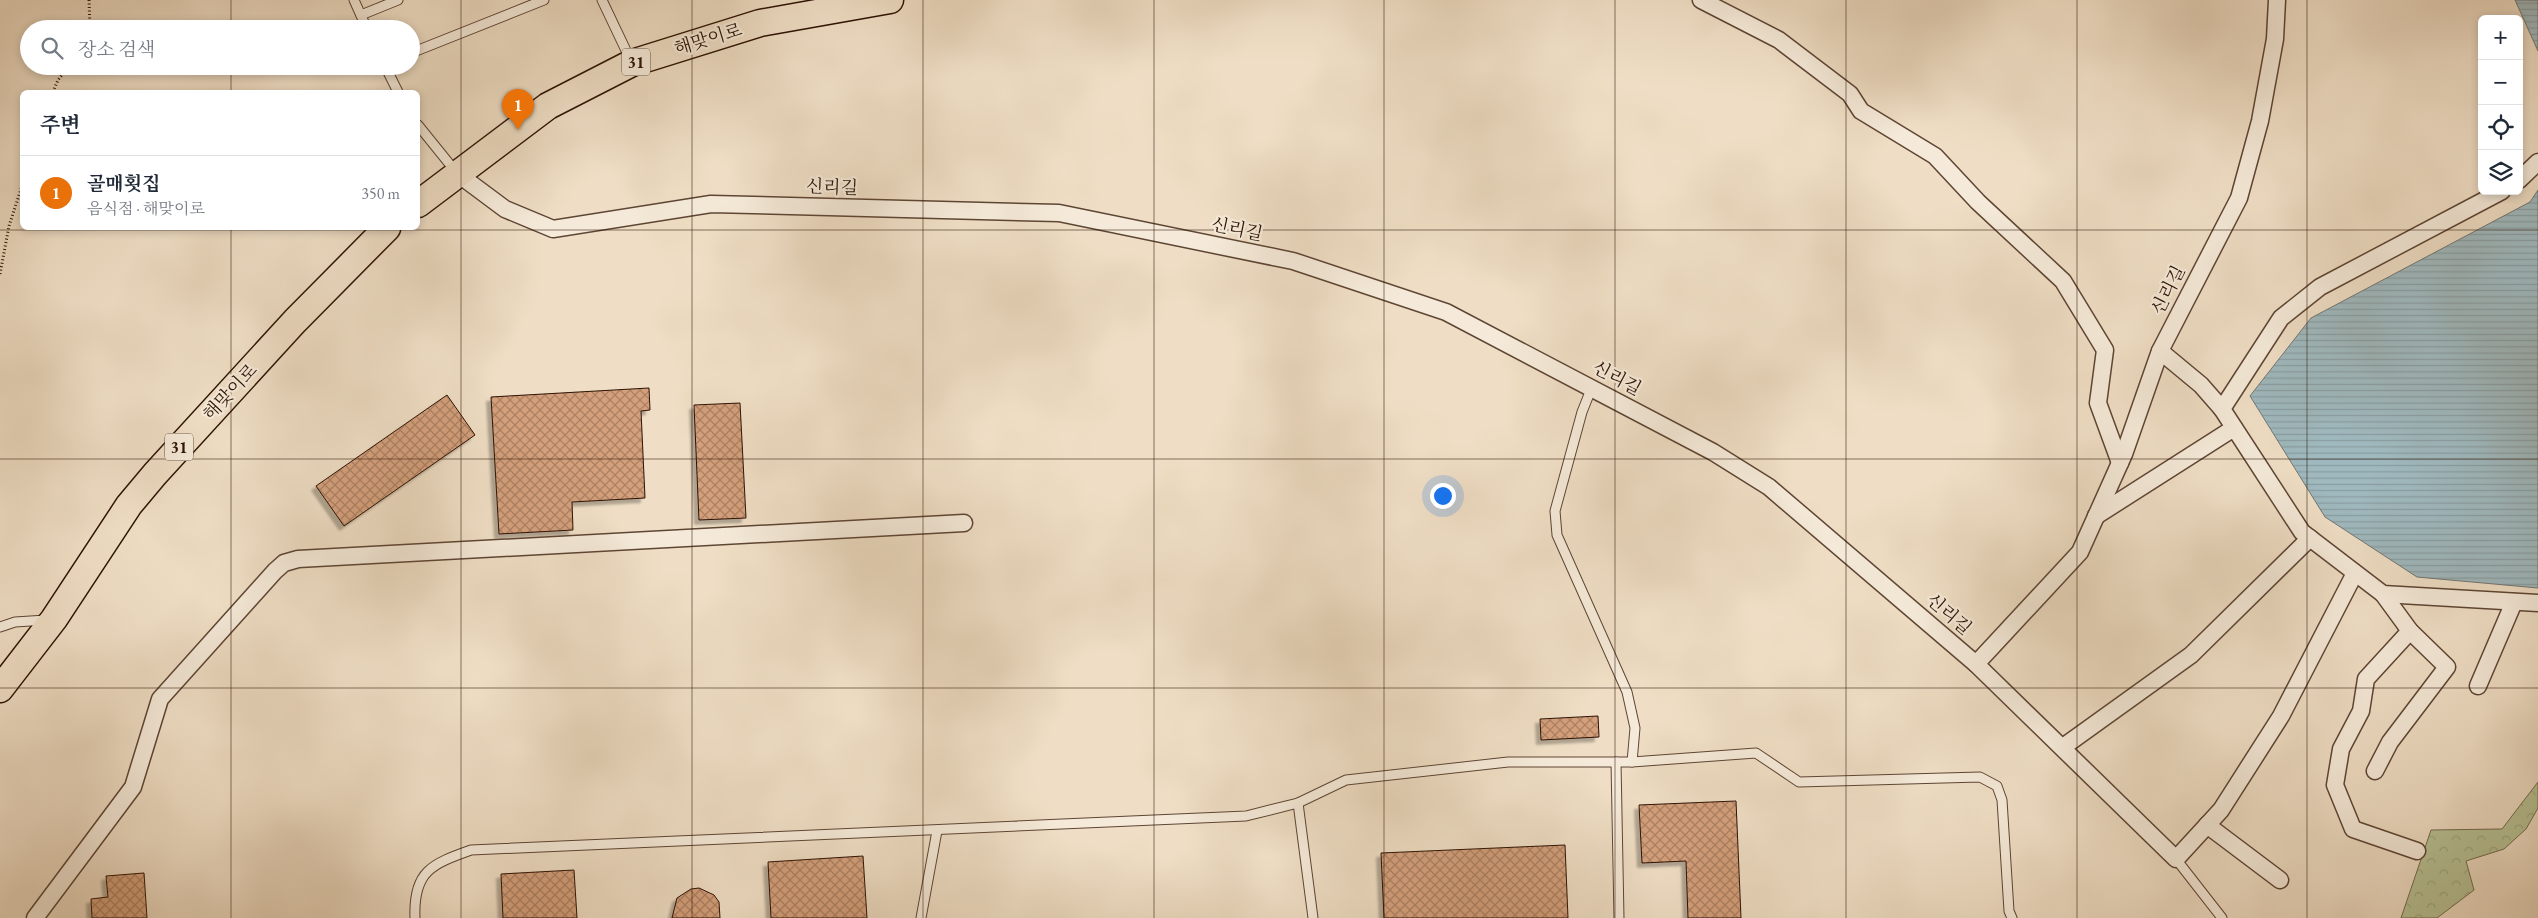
<!DOCTYPE html>
<html lang="ko">
<meta charset="utf-8">
<style>
:root{--surface:#fff;--page:#f2f2f3;--text:#1f2937;--muted:#747a83;--line:#e0e1e3;--accent:#111827}
body{margin:0;font-family:"EB Garamond","Noto Serif KR",serif;background:var(--page);color:var(--text)}
.controls{position:absolute;right:15px;top:15px;display:grid;overflow:hidden;border-radius:8px;box-shadow:0 2px 8px #0003}
.controls button{width:45px;height:45px;display:grid;place-items:center;padding:0;border:0;border-bottom:1px solid var(--line);background:var(--surface);color:var(--text);font:25px sans-serif}
.you{position:absolute;left:1442px;top:495px;width:18px;height:18px;margin:-12px;border:4px solid #fff;border-radius:50%;background:#1a73e8;box-shadow:0 0 0 8px #1a73e833}
.badge{display:grid;place-items:center;width:32px;height:32px;border-radius:50%;background:var(--accent);color:#fff;font-size:16px;font-weight:700}
.pin{position:absolute;translate:-50% -41px;filter:drop-shadow(0 1px 2px #0008)}
.pin::after{content:'';position:absolute;top:26px;width:18px;height:15px;background:inherit;clip-path:polygon(0 0,100% 0,50% 100%)}
.list{margin:0;padding:0;list-style:none}
h2{display:flex;justify-content:space-between;align-items:center;height:65px;margin:0;padding:0 20px;font-size:21px}
h2 small{font-size:16px;font-weight:400;color:var(--muted)}
.list li{display:grid;grid-template-columns:32px 1fr auto;gap:15px;align-items:center;box-sizing:border-box;height:75px;padding:0 20px;border-top:1px solid var(--line)}
.list b{display:block;font-size:19px;white-space:nowrap}
.list p{margin:0;font-size:16px;white-space:nowrap;color:var(--muted)}
.list em{font-size:16px;font-style:normal;color:var(--muted)}
.icon{flex:none;width:28px;height:28px;fill:none;stroke:currentColor;stroke-width:2;stroke-linecap:round;stroke-linejoin:round}
.map{position:relative;flex:none;width:2538px;height:918px;overflow:hidden}
.search{position:absolute;background:var(--surface);box-shadow:0 2px 8px #0003;left:20px;top:20px;width:400px;height:55px;display:flex;align-items:center;gap:12px;box-sizing:border-box;padding:0 18px;border-radius:28px;color:var(--muted);font-size:19px}
.panel{position:absolute;background:var(--surface);box-shadow:0 2px 8px #0003;left:20px;top:90px;width:400px;height:140px;border-radius:8px}
.map>svg:first-child{display:block}
.forest{fill:url(#forest-crowns);stroke:#726a4d}
.water{fill:url(#water-rules);stroke:#717674}
.building{fill:url(#building-cross-hatch);stroke:#2d1204;filter:url(#shadow)}
.lines{fill:none;stroke-linecap:round;stroke-linejoin:round}
.lane-casing{stroke:#5e4534;stroke-width:11}
.street-casing{stroke:#5e4534;stroke-width:19}
.primary-casing{stroke:#2d1204;stroke-width:29}
.path{stroke:#2d1204;stroke-width:3;stroke-dasharray:1 2.5;stroke-linecap:butt}
.lane{stroke:#f5ead9;stroke-width:9}
.street{stroke:#f5ead9;stroke-width:16}
.primary{stroke:#efdec5;stroke-width:26}
.grid{fill:none;stroke:#2d1204;stroke-width:1;stroke-opacity:0.55}
.labels{text-anchor:middle;stroke-width:4.5;stroke-linejoin:round;paint-order:stroke}
.shield{fill:#f5ead9;stroke:#695344;stroke-width:1}
.shield-label{font-size:16px;font-weight:bold;fill:#2d1204}
.street-label{font-size:18px;fill:#2d1204;stroke:#f5ead9}
</style>
<div class="map">
<svg width="2538" height="918" viewBox="0 0 2538 918">
<defs>
<pattern id="forest-crowns" width="20" height="18" patternUnits="userSpaceOnUse" patternTransform="scale(1.25)"><rect width="20" height="18" fill="#b7c296"/><path d="M2 6a3 3 0 1 1 6 0M12 15a3 3 0 1 1 6 0" fill="none" stroke="#9ea680"/></pattern>
<pattern id="water-rules" width="6" height="5" patternUnits="userSpaceOnUse" patternTransform="scale(1.25)"><rect width="6" height="5" fill="#9fb9bf"/><path d="M0 2.5h6" fill="none" stroke="#899ea2"/></pattern>
<pattern id="building-cross-hatch" width="8" height="8" patternUnits="userSpaceOnUse" patternTransform="scale(1.25)"><rect width="8" height="8" fill="#d4a07c"/><path d="M0 0l8 8M0 8l8-8" fill="none" stroke="#ac8163"/></pattern>
<filter id="shadow"><feDropShadow dx="-4.5" dy="4.5" stdDeviation="1" flood-color="#0004"/></filter>
</defs>
<rect width="100%" height="100%" fill="#efdec5"/>
<filter id="stains"><feTurbulence type="fractalNoise" baseFrequency=".004" numOctaves="4"/><feColorMatrix values="0 0 0 0 .2 0 0 0 0 .09 0 0 0 0 .02 0 0 0 .5 -.17"/></filter>
<radialGradient id="worn" r=".72"><stop offset=".6" stop-color="#630" stop-opacity="0"/><stop offset="1" stop-color="#630" stop-opacity=".3"/></radialGradient>
<polygon class="forest" points="2538,782 2538,808 2526,829 2504,849 2466,861 2474,890 2437,918 2401,918 2431,830 2502,829"/>
<g class="water">
<polygon points="2515,0 2538,0 2538,51"/>
<polygon points="2538,190 2538,588 2417,577 2325,517 2250,396 2311,318 2530,202"/>
</g>
<g class="building">
<polygon points="649,388 650,410 641,411 645,498 572,502 573,530 499,534 491,397"/>
<polygon points="447,395 475,435 344,526 316,486"/>
<polygon points="740,403 746,518 699,520 694,405"/>
<polygon points="1598,716 1599,737 1541,740 1540,719"/>
<polygon points="1736,801 1741,918 1688,918 1686,861 1642,863 1639,805"/>
<polygon points="1565,845 1568,918 1384,918 1381,853"/>
<polygon points="863,856 867,918 771,918 768,862"/>
<polygon points="574,870 577,918 503,918 501,874"/>
<polygon points="144,873 147,918 92,918 91,899 108,897 106,876"/>
<polygon points="699,888 714,895 719,902 720,918 672,918 677,898 691,889"/>
</g>
<g class="lines">
<g class="lane-casing">
<g id="lane">
<polyline points="354,0 367,29"/>
<polyline points="602,0 631,61"/>
<polyline points="361,15 398,0"/>
<polyline points="411,53 544,0"/>
<polyline points="385,66 398,92"/>
<polyline points="418,125 456,172"/>
<polyline points="1592,387 1582,412 1555,511 1557,535 1627,692 1635,728 1632,762"/>
<polyline points="0,627 15,622 46,620"/>
<polyline points="1616,762 1619,918"/>
<polyline points="1298,803 1313,918"/>
<polyline points="2176,859 2222,918"/>
<path d="M415 918C413 871 432 864 471 850L1246 816 1298 803 1346 780 1508 762H1632L1756 753 1799 782 1980 777 1997 786 2002 800 2009 911 2012 918"/>
<polyline points="921,918 937,831"/>
</g>
</g>
<g class="street-casing">
<g id="street">
<polyline points="1701,0 1779,40 1850,94 1861,111 1935,156 1978,202 2063,281 2105,350 2098,403 2120,463"/>
<polyline points="458,174 505,209 553,229 711,204 1059,213 1293,261 1446,312 1713,452 1769,487 1976,664 2176,859 2221,810 2281,716 2355,573"/>
<polyline points="2519,180 2538,162"/>
<polyline points="2502,191 2320,287 2281,318 2222,409 2302,532 2383,594 2538,603"/>
<polyline points="2160,351 2201,385 2222,409"/>
<polyline points="2096,516 2234,428"/>
<polyline points="2410,631 2366,679 2361,711 2341,749 2335,785 2353,829 2417,851"/>
<polyline points="1976,664 2080,552 2124,454 2160,351 2239,198 2260,121 2275,39 2277,0"/>
<polyline points="2478,686 2514,602"/>
<polyline points="2063,747 2191,655 2310,538"/>
<polyline points="2375,771 2390,742 2447,667 2410,631 2383,594"/>
<polyline points="2207,825 2280,880"/>
<polyline points="35,918 133,787 160,699 275,571 284,563 298,559 964,523"/>
</g>
</g>
<g class="primary-casing">
<g id="primary">
<polyline points="418,204 548,106 632,63 760,23 890,0"/>
<polyline points="0,689 54,619 129,505 155,474 295,321 387,228"/>
</g>
</g>
<g class="path">
<polyline points="89,0 90,29"/>
<polyline points="53,92 58,80 69,66"/>
<polyline points="0,274 9,226 22,186"/>
</g>
<use href="#lane" class="lane"/>
<use href="#street" class="street"/>
<use href="#primary" class="primary"/>
</g>
<path class="grid" d="M231 0V29M461 0V918M692 0V918M923 0V918M1154 0V918M1384 0V918M1615 0V918M1846 0V918M2077 0V918M2307 0V918M231 66V92M231 228V918M0 230H2538M0 459H2538M0 688H2538"/>
<g class="labels">
<g class="shield">
<rect x="622" y="48.5" width="28" height="27" rx="4"/>
<rect x="165" y="433.5" width="28" height="27" rx="4"/>
</g>
<g class="shield-label">
<text x="636" y="68">31</text>
<text x="179" y="453">31</text>
</g>
<g class="street-label">
<text transform="translate(708 39) rotate(-17)" y="6">해맞이로</text>
<text transform="translate(832 187) rotate(2)" y="6">신리길</text>
<text transform="translate(1237 229) rotate(12)" y="6">신리길</text>
<text transform="translate(2168 290) rotate(-63)" y="6">신리길</text>
<text transform="translate(1617 378) rotate(28)" y="6">신리길</text>
<text transform="translate(230 392) rotate(-47)" y="6">해맞이로</text>
<text transform="translate(1949 614) rotate(41)" y="6">신리길</text>
</g>
</g>
<rect width="100%" height="100%" filter="url(#stains)"/>
<rect width="100%" height="100%" fill="url(#worn)"/>
</svg>
<div class="controls">
<button>+</button>
<button>−</button>
<button><svg class="icon" aria-label="locate" viewBox="0 0 24 24"><circle cx="12" cy="12" r="6"/><path d="M12 2v4M12 18v4M2 12h4M18 12h4"/></svg></button>
<button><svg class="icon" aria-label="layers" viewBox="0 0 24 24"><path d="M12 4l9 5-9 5-9-5zM3 14l9 5 9-5"/></svg></button>
</div>
<div class="you"></div>
<div class="pin badge" style="left:518px;top:130px;background:#e8710a">1</div>
<div class="search"><svg class="icon" aria-label="search" viewBox="0 0 24 24"><circle cx="10" cy="10" r="6"/><path d="M15 15l6 6"/></svg>장소 검색</div>
<section class="panel">
<h2>주변<small></small></h2>
<ul class="list">
<li><span class="badge" style="background:#e8710a">1</span><div><b>골매횟집</b><p>음식점 · 해맞이로</p></div><em>350 m</em></li>
</ul>
</section>
</div>
